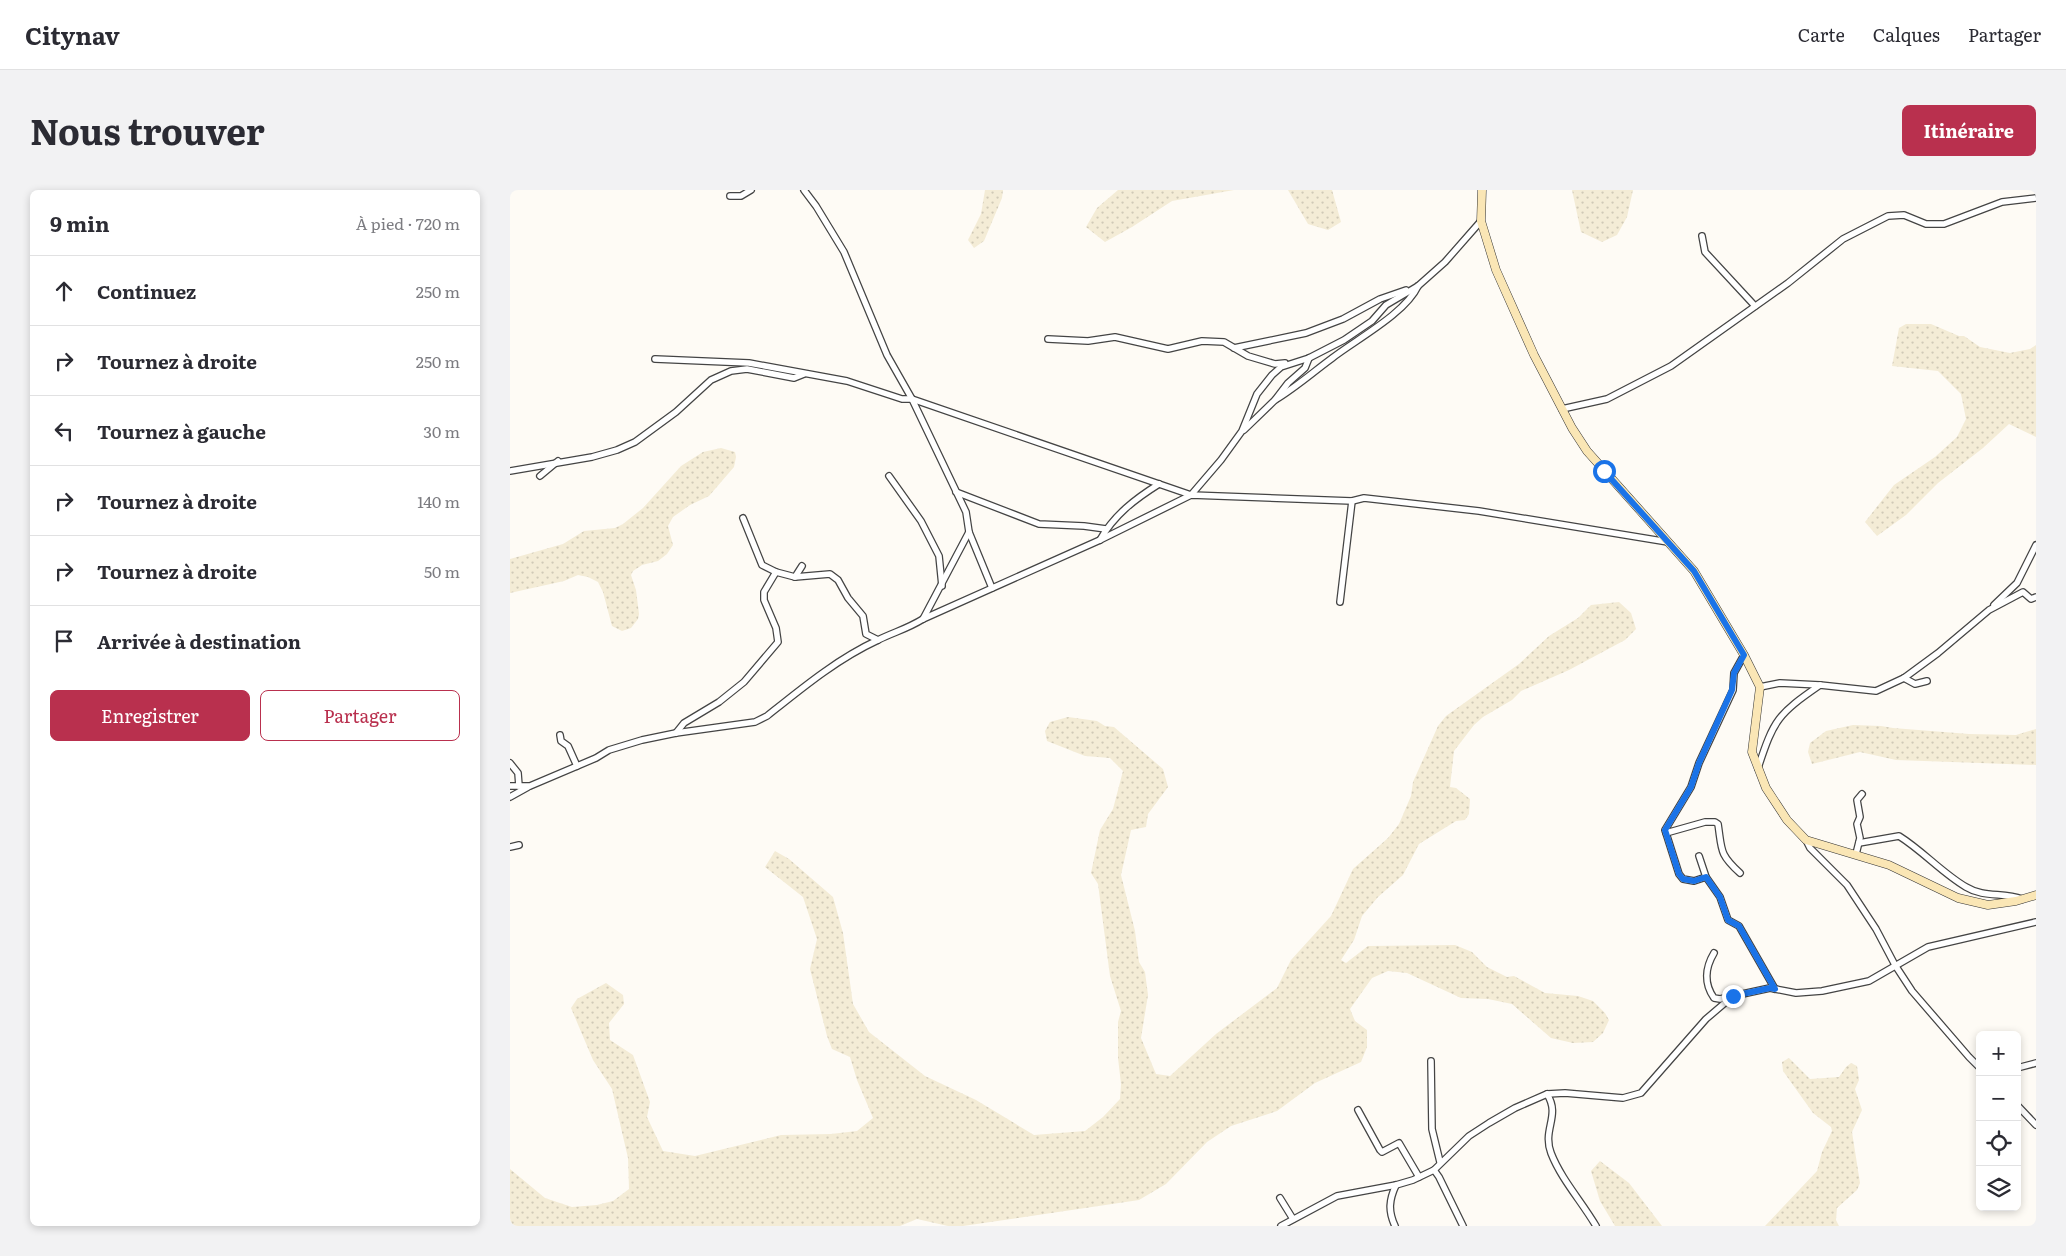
<!DOCTYPE html>
<html lang="fr">
<meta charset="utf-8">
<style>
:root{--surface:#fff;--page:#f2f2f3;--text:#2b2b33;--muted:#7c7c81;--line:#e1e1e2;--accent:#b9304e}
body{margin:0;font-family:Literata,serif;background:var(--page);color:var(--text)}
.controls{position:absolute;right:15px;bottom:15px;display:grid;overflow:hidden;border-radius:8px;box-shadow:0 2px 8px #0003}
.controls button{width:45px;height:45px;display:grid;place-items:center;padding:0;border:0;border-bottom:1px solid var(--line);background:var(--surface);color:var(--text);font:25px sans-serif}
.stop{position:absolute;width:15px;height:15px;margin:-11px;border:4px solid #1a73e8;border-radius:50%;background:#fff}
.stop.end{background:#1a73e8;border-color:#fff;box-shadow:0 1px 5px #0008}
.list{margin:0;padding:0;list-style:none}
h2{display:flex;justify-content:space-between;align-items:center;height:65px;margin:0;padding:0 20px;font-size:21px}
h2 small{font-size:16px;font-weight:400;color:var(--muted)}
.list li{display:grid;grid-template-columns:32px 1fr auto;gap:15px;align-items:center;box-sizing:border-box;height:70px;padding:0 20px;border-top:1px solid var(--line)}
.list b{display:block;font-size:19px;white-space:nowrap}
.list em{font-size:16px;font-style:normal;color:var(--muted)}
.actions{display:flex;gap:10px;padding:15px 20px}
.actions a{flex:1;padding:11px 0;border:1px solid var(--accent);border-radius:8px;text-align:center;font-size:18px;color:var(--accent)}
.actions .main{background:var(--accent);color:#fff}
.icon{flex:none;width:28px;height:28px;fill:none;stroke:currentColor;stroke-width:2;stroke-linecap:round;stroke-linejoin:round}
.map{position:relative;flex:none;width:1526px;height:1036px;overflow:hidden;border-radius:8px}
header{display:flex;align-items:center;gap:30px;box-sizing:border-box;height:70px;padding:0 25px;background:var(--surface);border-bottom:1px solid var(--line)}
header strong{font-size:24px}
nav{display:flex;gap:28px;margin-inline-start:auto;font-size:18px}
.intro{display:flex;align-items:center;justify-content:space-between;box-sizing:border-box;height:120px;padding:0 30px}
h1{margin:0;font-size:35px}
.button{padding:12px 22px;border-radius:8px;background:var(--accent);color:#fff;font-size:18px;font-weight:700}
main{display:flex;gap:30px;padding:0 30px}
aside{flex:1;background:var(--surface);border-radius:8px;box-shadow:0 2px 8px #0003}
.map>svg:first-child{display:block}
.farmland{fill:url(#farmland-dots)}
.lines{fill:none;stroke-linecap:round;stroke-linejoin:round}
.street-casing{stroke:#444;stroke-width:8}
.secondary-casing{stroke:#333;stroke-width:9}
.street{stroke:#fff;stroke-width:5.5}
.secondary{stroke:#fae6b5;stroke-width:8}
.route{stroke:#1a73e8;stroke-width:6}
</style>
<header>
<strong>Citynav</strong>
<nav><a>Carte</a><a>Calques</a><a>Partager</a></nav>
</header>
<div class="intro"><h1>Nous trouver</h1><a class="button">Itinéraire</a></div>
<main>
<aside>
<h2>9 min<small>À pied · 720 m</small></h2>
<ul class="list">
<li><svg class="icon" aria-label="ahead" viewBox="0 0 24 24"><path d="M12 20V5M6 11l6-6 6 6"/></svg><div><b>Continuez</b></div><em>250 m</em></li>
<li><svg class="icon" aria-label="right" viewBox="0 0 24 24"><path d="M7 20v-9h11M14 6l5 5-5 5"/></svg><div><b>Tournez à droite</b></div><em>250 m</em></li>
<li><svg class="icon" aria-label="left" viewBox="0 0 24 24"><path d="M17 20v-9H6M10 6l-5 5 5 5"/></svg><div><b>Tournez à gauche</b></div><em>30 m</em></li>
<li><svg class="icon" aria-label="right" viewBox="0 0 24 24"><path d="M7 20v-9h11M14 6l5 5-5 5"/></svg><div><b>Tournez à droite</b></div><em>140 m</em></li>
<li><svg class="icon" aria-label="right" viewBox="0 0 24 24"><path d="M7 20v-9h11M14 6l5 5-5 5"/></svg><div><b>Tournez à droite</b></div><em>50 m</em></li>
<li><svg class="icon" aria-label="arrive" viewBox="0 0 24 24"><path d="M6 21V4h12l-3 4 3 4H6"/></svg><div><b>Arrivée à destination</b></div></li>
</ul>
<div class="actions"><a class="main">Enregistrer</a><a>Partager</a></div>
</aside>
<div class="map">
<svg width="1526" height="1036" viewBox="0 0 1526 1036">
<defs>
<pattern id="farmland-dots" width="8" height="8" patternUnits="userSpaceOnUse" patternTransform="scale(1.25)"><rect width="8" height="8" fill="#f4ecd6"/><path d="M2 2h.1M6 6h.1" fill="none" stroke="#d0c9b7" stroke-width="1.8" stroke-linecap="round"/></pattern>
</defs>
<rect width="100%" height="100%" fill="#fefbf5"/>
<g class="farmland">
<polygon points="475,0 493,0 492,8 474,51 464,58 458,50 471,24"/>
<polygon points="608,0 724,0 662,11 622,37 595,52 576,37 587,18"/>
<polygon points="778,0 822,0 831,32 818,40 798,34"/>
<polygon points="1062,0 1123,0 1117,27 1107,45 1092,52 1071,42"/>
<polygon points="1396,134 1421,134 1449,146 1454,146 1470,157 1500,163 1520,159 1526,155 1526,247 1499,234 1473,258 1428,293 1396,325 1367,346 1355,332 1384,295 1425,267 1447,247 1456,229 1451,204 1428,181 1382,176 1389,138"/>
<polygon points="211,258 225,262 226,267 224,277 199,306 180,315 163,327 158,336 163,355 157,364 148,371 132,375 123,381 121,385 126,400 129,424 128,429 121,438 112,441 102,436 93,402 88,392 78,387 68,385 54,391 0,403 0,369 53,354 74,341 105,338 113,334 133,318 171,276 193,262"/>
<polygon points="1109,412 1121,423 1126,439 1115,450 1059,480 1011,501 1002,510 973,527 964,535 944,561 940,597 946,598 960,609 959,624 955,630 946,631 909,654 893,685 868,707 852,726 844,750 831,770 836,773 858,756 945,755 962,762 977,777 997,787 1004,786 1035,803 1068,806 1083,811 1095,823 1099,830 1093,843 1083,852 1063,853 1041,848 1002,814 978,809 951,808 897,783 878,781 862,788 840,819 845,831 857,840 857,857 851,872 805,893 767,921 721,936 697,952 656,994 629,1010 453,1036 438,1036 407,1029 390,1036 0,1036 0,979 35,1008 62,1017 87,1015 103,1011 119,999 118,968 102,899 83,870 61,818 67,809 96,793 113,805 114,814 99,833 100,850 123,865 140,912 137,927 153,961 185,966 271,945 321,944 347,941 363,928 347,890 340,867 322,859 317,846 300,779 307,749 293,707 255,677 265,661 279,669 323,707 333,743 343,814 359,842 415,886 466,910 524,945 575,941 593,927 610,909 611,894 608,868 608,832 611,821 600,786 588,694 581,683 590,640 603,619 613,581 600,568 575,566 537,551 535,541 540,532 558,527 587,531 595,536 604,537 653,579 658,597 638,624 636,637 621,640 611,685 625,741 629,772 635,782 638,805 631,848 646,884 660,886 706,844 767,798 781,770 821,726 843,679 878,648 889,634 901,606 903,592 928,536 936,526 1009,474 1039,446 1068,428 1081,415"/>
<polygon points="1343,535 1371,536 1383,538 1459,544 1506,545 1526,539 1526,575 1386,570 1350,562 1302,574 1298,562 1300,553 1316,541"/>
<polygon points="1279,868 1300,889 1329,887 1336,877 1341,873 1347,876 1349,890 1345,899 1352,920 1342,942 1350,993 1347,1000 1327,1018 1326,1030 1329,1036 1255,1036 1307,981 1312,962 1322,941 1321,937 1303,923 1273,881 1272,872"/>
<polygon points="1090,971 1119,993 1152,1036 1105,1036 1090,1011 1081,981"/>
</g>
<g class="lines">
<g class="street-casing">
<g id="street">
<polyline points="294,0 306,16 334,62 377,165 402,209 456,322 459,342 413,429"/>
<polyline points="220,6 231,6 241,0"/>
<polyline points="1192,46 1195,62 1245,116"/>
<polyline points="538,149 578,151 605,147 658,159 692,151 714,152 738,166 765,174 775,173"/>
<polyline points="724,158 796,143 833,129 870,109 896,100"/>
<polyline points="145,169 239,173 337,191 392,209 402,209 681,305 711,270 732,241 747,204 762,185 771,177 799,168 834,150 862,131 876,115 908,96 935,72 971,31"/>
<path d="M765 210C785 198 802 183 821 169 845 150 895 124 908 96"/>
<polyline points="1052,219 1097,209 1161,176 1278,93 1333,49 1378,26 1394,25 1416,34 1434,34 1492,12 1526,8"/>
<polyline points="734,240 765,210 778,193 795,178 799,168"/>
<polyline points="0,281 82,267 107,260 125,252 166,222 201,190 221,181 237,179 284,188 294,184"/>
<polyline points="30,286 48,271"/>
<polyline points="379,286 411,331 429,366 432,396"/>
<polyline points="446,302 529,334 574,336 596,339"/>
<polyline points="233,328 252,375 266,382 285,387 292,376"/>
<polyline points="459,342 482,398"/>
<path d="M590 350C604 325 625 309 649 294"/>
<polyline points="285,387 320,384 328,390 338,408 353,426 356,444 368,450"/>
<polyline points="830,412 842,311"/>
<polyline points="1484,415 1507,393 1526,355"/>
<polyline points="1394,488 1405,494 1417,491"/>
<polyline points="1250,497 1270,493 1310,495"/>
<polyline points="166,543 174,533 209,512 234,492 268,452 266,438 254,410 254,402 266,382"/>
<polyline points="50,545 51,551 58,556 67,576"/>
<polyline points="0,573 8,583 9,596"/>
<path d="M1248 578C1264 529 1268 524 1310 495L1366 501 1394 488 1428 463 1479 420 1513 402 1521 409 1526 407"/>
<path d="M0 596H20L86 568 99 560 132 550 166 543 245 532 257 526C292 498 327 469 368 450 384 442 397 439 413 429L590 350 681 305 842 311 854 308 969 321 1158 352"/>
<polyline points="0,607 18,597"/>
<polyline points="1156,643 1169,684 1173,689 1184,691 1196,687"/>
<polyline points="1296,650 1300,658 1337,695 1366,739 1385,775 1402,801 1459,867 1470,878"/>
<path d="M1349 653 1389 646C1413 661 1432 683 1456 697 1474 708 1493 702 1512 709"/>
<polyline points="0,657 9,655"/>
<polyline points="1346,664 1350,648 1347,634 1350,627 1347,610 1352,604"/>
<polyline points="1189,666 1196,687 1210,707 1218,730 1229,736 1265,799"/>
<path d="M1230 683C1209 664 1212 660 1208 634L1205 632H1195L1156 643 1155 640 1181 597 1189 573 1223 500 1224 483 1234 465"/>
<path d="M1204 763C1195 778 1194 794 1204 808L1210 809 1221 806"/>
<polyline points="921,871 922,939 930,972"/>
<polyline points="1507,878 1526,873"/>
<path d="M1037 904C1051 926 1032 939 1041 963 1051 989 1072 1012 1086 1036"/>
<polyline points="1507,915 1526,935"/>
<polyline points="848,920 870,960 872,962 889,953 909,987"/>
<polyline points="924,980 929,987 953,1036"/>
<polyline points="770,1008 783,1029"/>
<polyline points="771,1036 827,1006 886,995 903,990 924,980 959,946 979,933 1005,918 1037,904 1055,903 1113,908 1131,903 1196,829 1223,806 1260,798 1286,803 1312,801 1359,791 1418,757 1526,732"/>
<path d="M885 1036C878 1021 879 1010 886 995"/>
</g>
</g>
<g class="secondary-casing">
<polyline id="secondary" points="972,0 971,31 986,80 1024,165 1062,238 1077,261 1184,381 1234,465 1250,497 1242,562 1256,598 1277,630 1296,650 1379,675 1448,708 1478,715 1506,711 1526,705"/>
</g>
<use href="#street" class="street"/>
<use href="#secondary" class="secondary"/>
</g>
<g class="lines">
<polyline class="route" points="1094,281 1184,381 1234,465 1224,483 1222,500 1189,573 1181,597 1155,640 1169,684 1173,689 1184,691 1196,687 1210,707 1218,730 1229,736 1265,799 1260,798 1223,806"/>
</g>
</svg>
<div class="controls">
<button>+</button>
<button>−</button>
<button><svg class="icon" aria-label="locate" viewBox="0 0 24 24"><circle cx="12" cy="12" r="6"/><path d="M12 2v4M12 18v4M2 12h4M18 12h4"/></svg></button>
<button><svg class="icon" aria-label="layers" viewBox="0 0 24 24"><path d="M12 4l9 5-9 5-9-5zM3 14l9 5 9-5"/></svg></button>
</div>
<div class="stop" style="left:1094px;top:281px"></div>
<div class="stop end" style="left:1223px;top:806px"></div>
</div>
</main>
